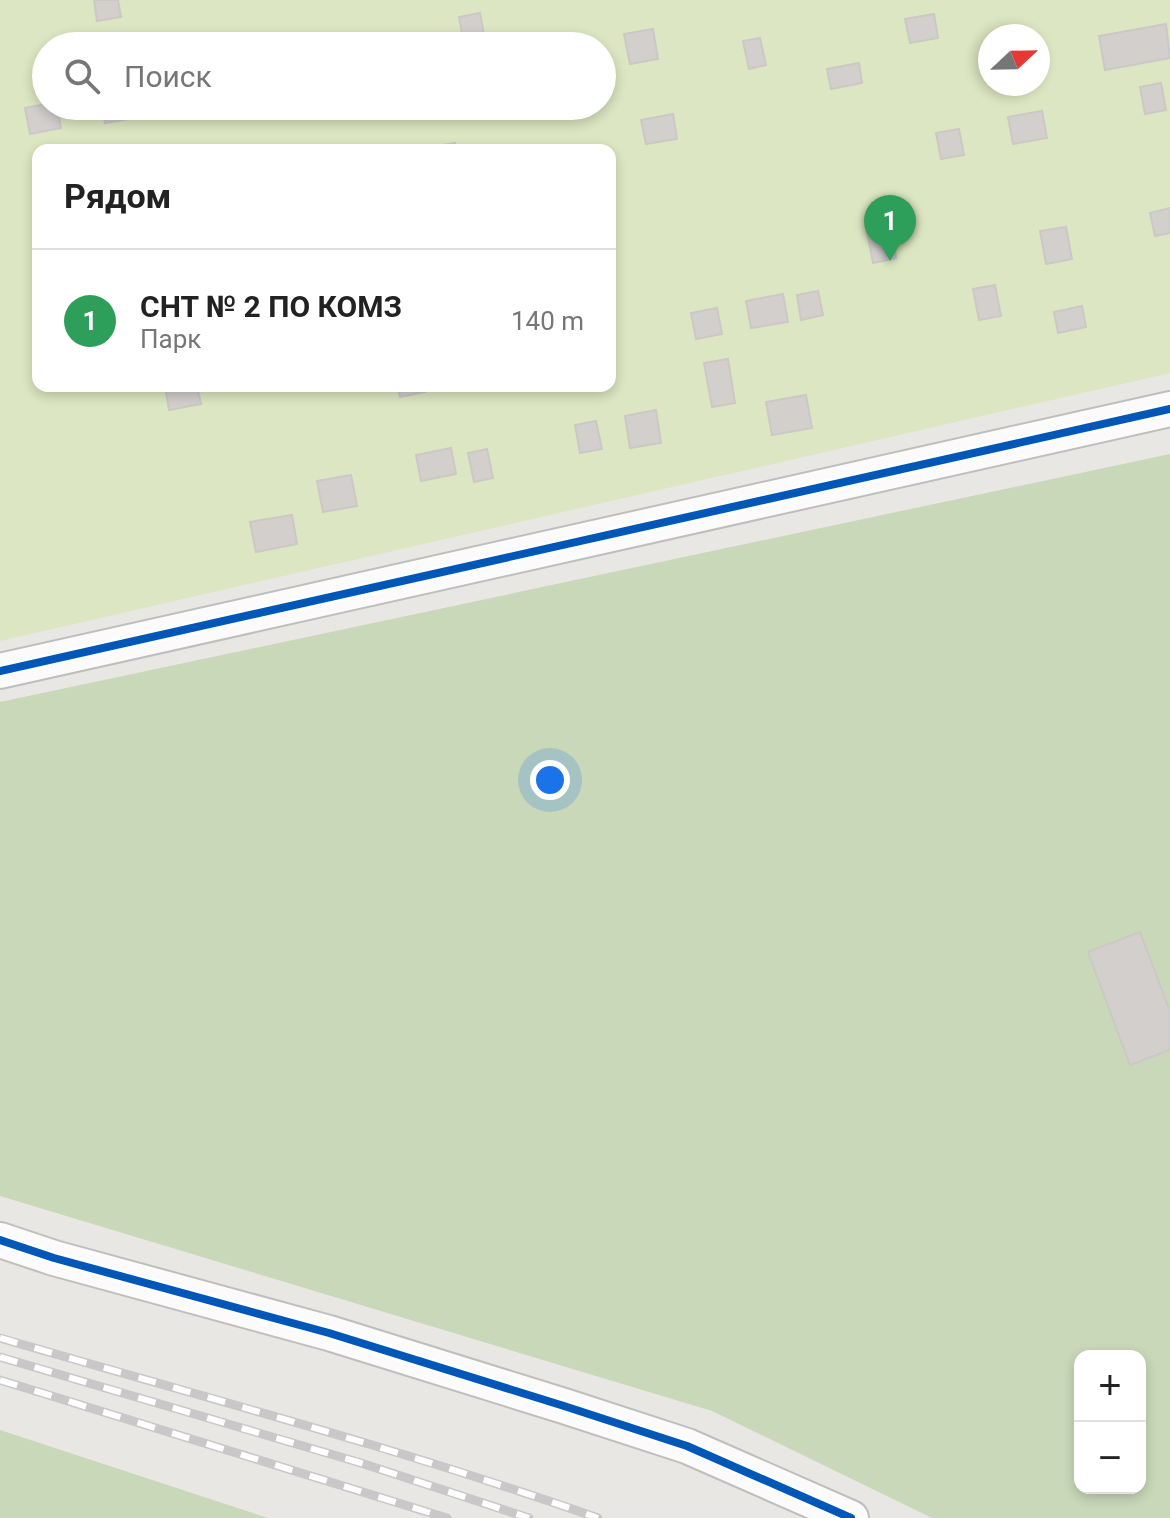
<!DOCTYPE html>
<html lang="ru">
<meta charset="utf-8">
<style>
:root{--surface:#fff;--page:#f2f2f2;--text:#222;--muted:#767676;--line:#e0e0e0;--accent:#ea580c}
body{margin:0;font-family:Roboto,sans-serif;background:var(--page);color:var(--text)}
.controls{position:absolute;right:24px;bottom:24px;display:grid;overflow:hidden;border-radius:16px;box-shadow:0 4px 12px #0003}
.controls button{width:72px;height:72px;display:grid;place-items:center;padding:0;border:0;border-bottom:2px solid var(--line);background:var(--surface);color:var(--text);font:40px sans-serif}
.compass{position:absolute;left:978px;top:24px;width:72px;height:72px;border-radius:50%;background:var(--surface);box-shadow:0 4px 12px #0003;rotate:68deg}
.you{position:absolute;left:550px;top:780px;width:28px;height:28px;margin:-20px;border:6px solid #fff;border-radius:50%;background:#1a73e8;box-shadow:0 0 0 12px #1a73e833}
.badge{display:grid;place-items:center;width:52px;height:52px;border-radius:50%;background:var(--accent);color:#fff;font-size:26px;font-weight:700}
.pin{position:absolute;translate:-50% -66px;filter:drop-shadow(0 2px 4px #0008)}
.pin::after{content:'';position:absolute;top:42px;width:28px;height:24px;background:inherit;clip-path:polygon(0 0,100% 0,50% 100%)}
.list{margin:0;padding:0;list-style:none}
h2{display:flex;justify-content:space-between;align-items:center;height:104px;margin:0;padding:0 32px;font-size:34px}
h2 small{font-size:26px;font-weight:400;color:var(--muted)}
.list li{display:grid;grid-template-columns:52px 1fr auto;gap:24px;align-items:center;box-sizing:border-box;height:144px;padding:0 32px;border-top:2px solid var(--line)}
.list b{display:block;font-size:30px;white-space:nowrap}
.list p{margin:0;font-size:26px;white-space:nowrap;color:var(--muted)}
.list em{font-size:26px;font-style:normal;color:var(--muted)}
.icon{flex:none;width:44px;height:44px;fill:none;stroke:currentColor;stroke-width:2;stroke-linecap:round;stroke-linejoin:round}
.map{position:relative;flex:none;width:1170px;height:1518px;overflow:hidden}
.search{position:absolute;background:var(--surface);box-shadow:0 4px 12px #0003;left:32px;top:32px;width:584px;height:88px;display:flex;align-items:center;gap:20px;box-sizing:border-box;padding:0 28px;border-radius:44px;color:var(--muted);font-size:30px}
.panel{position:absolute;background:var(--surface);box-shadow:0 4px 12px #0003;left:32px;top:144px;width:584px;height:248px;border-radius:16px}
.map>svg:first-child{display:block}
.grass{fill:#dce6c2;fill-rule:evenodd}
.forest{fill:#c9d8b9;fill-rule:evenodd}
.building{fill:#d2cfcd;stroke:#ccc8c5;stroke-width:2}
.lines{fill:none;stroke-linecap:round;stroke-linejoin:round}
.tertiary-casing{stroke:#bfbebc;stroke-width:38}
.tertiary{stroke:#fcfbfb;stroke-width:34}
.rail-casing{stroke:#c9c8c8;stroke-width:9}
.rail{stroke:#fff;stroke-width:6;stroke-dasharray:18;stroke-linecap:butt}
.cycleway-casing{stroke:#fff;stroke-width:13}
.cycleway{stroke:#0057b8;stroke-width:8}
</style>
<div class="map">
<svg width="1170" height="1518" viewBox="0 0 1170 1518">
<rect width="100%" height="100%" fill="#e9e7e4"/>
<path class="grass" d="M0 0H1170V373L0 641ZM990 36H1038V84H990ZM46 46H602V106H46ZM38 150H610V386H38Z"/>
<g class="forest">
<path d="M1170 454V1518H932L712 1411 0 1196V702ZM1080 1356H1140V1488H1080Z"/>
<polygon points="0,1430 268,1518 0,1518"/>
</g>
<g class="building">
<polygon points="94,0 118,0 121,17 97,21"/>
<polygon points="480,13 485,40 464,44 459,17"/>
<polygon points="934,14 938,38 910,43 905,19"/>
<polygon points="1166,24 1170,58 1105,70 1099,36"/>
<polygon points="653,29 658,59 630,64 624,34"/>
<polygon points="760,38 766,65 749,69 743,41"/>
<polygon points="859,63 862,83 831,89 827,69"/>
<polygon points="1161,83 1166,110 1145,114 1140,87"/>
<polygon points="999,84 1035,84 1000,90"/>
<polygon points="46,104 46,106 57,106 61,128 30,134 25,108"/>
<polygon points="102,106 133,106 135,118 105,123"/>
<polygon points="1042,111 1047,138 1013,144 1008,117"/>
<polygon points="673,114 677,139 646,144 641,120"/>
<polygon points="959,129 964,155 941,159 936,133"/>
<polygon points="455,143 456,150 431,150 431,147"/>
<polygon points="1170,208 1170,233 1155,236 1150,213"/>
<polygon points="1066,227 1072,259 1046,264 1040,231"/>
<polygon points="891,228 896,258 873,263 867,232"/>
<polygon points="995,285 1001,316 979,320 973,289"/>
<polygon points="818,291 823,315 801,320 797,295"/>
<polygon points="783,294 788,322 751,328 746,301"/>
<polygon points="1082,306 1086,327 1058,333 1054,312"/>
<polygon points="717,308 722,334 696,339 691,313"/>
<polygon points="728,359 735,403 712,407 704,363"/>
<polygon points="165,386 197,386 201,404 169,410"/>
<polygon points="398,386 424,386 425,392 400,397"/>
<polygon points="806,395 812,428 772,435 766,402"/>
<polygon points="656,410 661,443 630,448 625,416"/>
<polygon points="596,421 602,449 580,453 575,425"/>
<polygon points="451,448 456,474 421,481 416,455"/>
<polygon points="487,449 493,478 474,482 468,453"/>
<polygon points="351,475 357,506 323,512 317,481"/>
<polygon points="292,515 297,544 256,552 250,522"/>
<polygon points="1140,932 1170,1011 1170,1050 1130,1065 1088,952"/>
</g>
<g class="lines">
<g class="tertiary-casing">
<g id="tertiary">
<polyline points="0,671 1170,409"/>
<polyline points="0,1240 54,1258 329,1333 564,1406 687,1446 851,1518"/>
</g>
</g>
<use href="#tertiary" class="tertiary"/>
<g class="rail-casing">
<g id="rail">
<path d="M0 1338C200 1396 402 1449 598 1518"/>
<polyline points="0,1357 361,1463 529,1518"/>
<polyline points="0,1380 447,1518"/>
</g>
</g>
<use href="#rail" class="rail"/>
<g class="cycleway-casing">
<g id="cycleway">
<polyline points="0,671 1170,409"/>
<polyline points="0,1240 54,1258 329,1333 564,1406 687,1446 851,1518"/>
</g>
</g>
<use href="#cycleway" class="cycleway"/>
</g>
</svg>
<div class="controls">
<button>+</button>
<button>−</button>
</div>
<svg class="compass" viewBox="-18 -18 36 36"><path d="M0-13l5 13h-10z" fill="#e53935"/><path d="M0 13l5-13h-10z" fill="#767676"/></svg>
<div class="you"></div>
<div class="pin badge" style="left:890px;top:261px;background:#2e9e5b">1</div>
<div class="search"><svg class="icon" aria-label="search" viewBox="0 0 24 24"><circle cx="10" cy="10" r="6"/><path d="M15 15l6 6"/></svg>Поиск</div>
<section class="panel">
<h2>Рядом<small></small></h2>
<ul class="list">
<li><span class="badge" style="background:#2e9e5b">1</span><div><b>СНТ № 2 ПО КОМЗ</b><p>Парк</p></div><em>140 m</em></li>
</ul>
</section>
</div>
